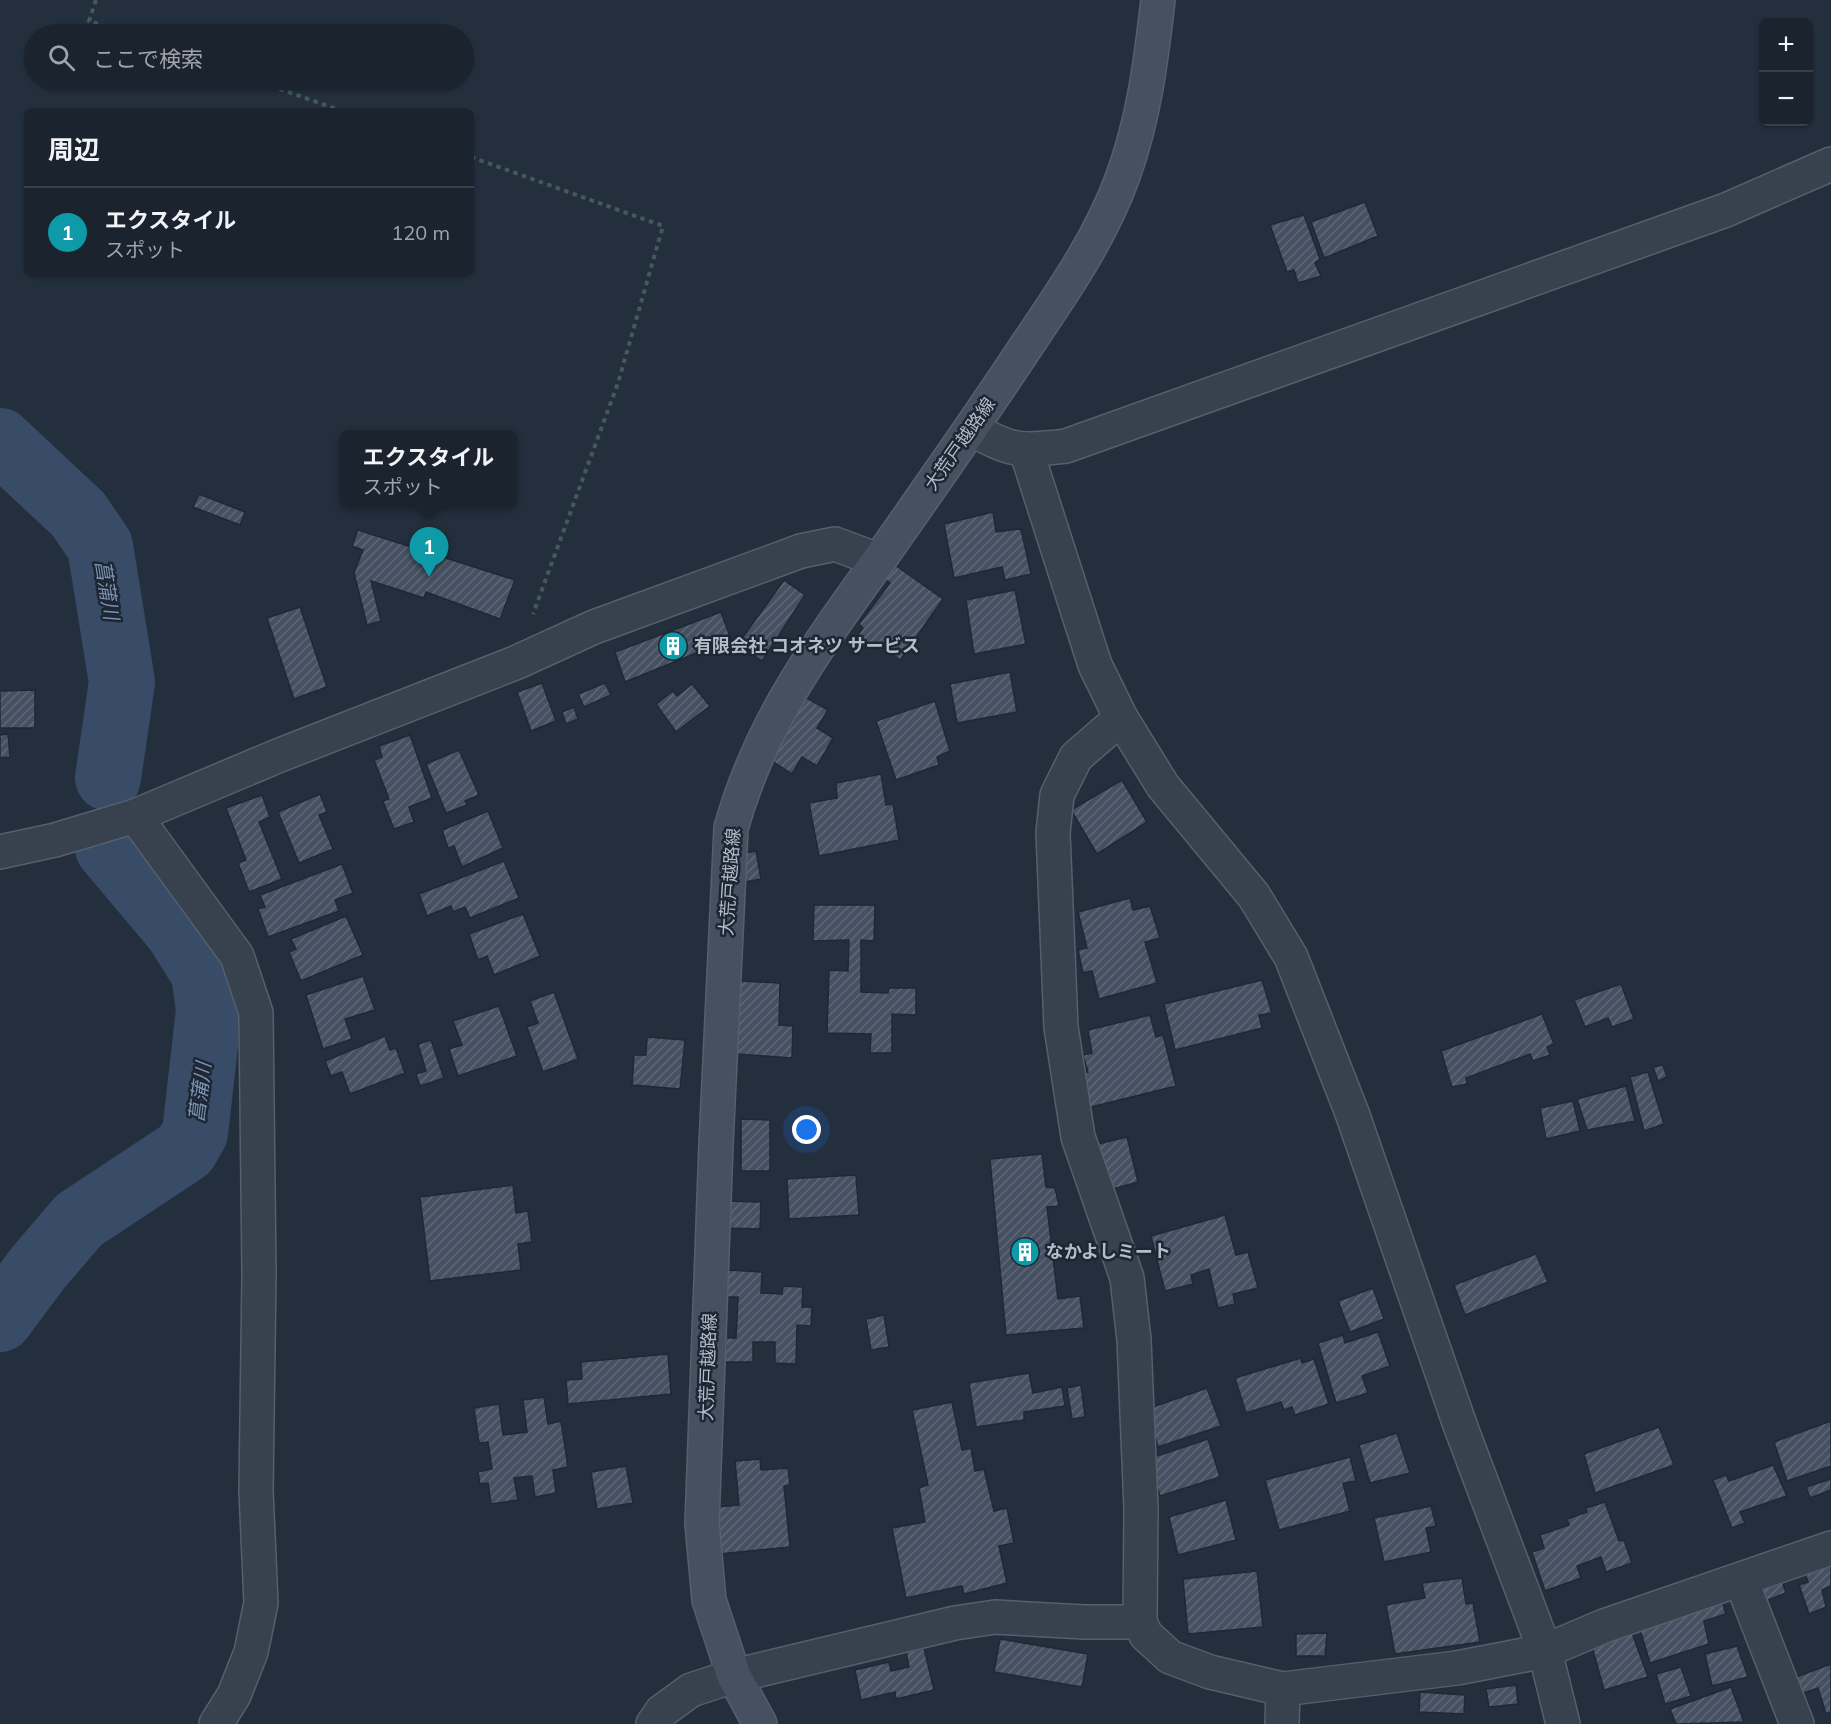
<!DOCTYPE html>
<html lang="ja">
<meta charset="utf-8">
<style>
:root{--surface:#1b232e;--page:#242b36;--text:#f1f3f6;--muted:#a0a4aa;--line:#39404a;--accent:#b45309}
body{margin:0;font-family:Mulish,"Noto Sans JP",sans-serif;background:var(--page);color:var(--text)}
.controls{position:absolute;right:18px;top:18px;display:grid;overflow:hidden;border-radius:9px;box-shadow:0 2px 4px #0004}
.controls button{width:54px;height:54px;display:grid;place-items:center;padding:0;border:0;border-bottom:2px solid var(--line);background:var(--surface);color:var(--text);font:30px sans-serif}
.you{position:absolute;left:807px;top:1130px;width:21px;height:21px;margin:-15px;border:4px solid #fff;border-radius:50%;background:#1a73e8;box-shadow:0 0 0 9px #1a73e833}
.badge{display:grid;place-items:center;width:39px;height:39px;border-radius:50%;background:var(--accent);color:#fff;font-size:20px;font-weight:700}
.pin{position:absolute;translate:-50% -50px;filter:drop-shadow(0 2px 3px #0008)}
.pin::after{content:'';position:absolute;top:32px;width:21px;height:18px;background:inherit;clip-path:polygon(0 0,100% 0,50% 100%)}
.popup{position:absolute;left:340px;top:430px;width:177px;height:78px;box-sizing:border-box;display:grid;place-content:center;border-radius:9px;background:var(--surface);filter:drop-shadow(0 2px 4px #0005);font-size:20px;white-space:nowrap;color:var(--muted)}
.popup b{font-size:22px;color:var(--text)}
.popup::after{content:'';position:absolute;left:50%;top:100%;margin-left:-12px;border:12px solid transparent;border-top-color:var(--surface)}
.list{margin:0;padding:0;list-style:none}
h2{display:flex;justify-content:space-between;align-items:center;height:78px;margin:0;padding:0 24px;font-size:26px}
h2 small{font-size:20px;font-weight:400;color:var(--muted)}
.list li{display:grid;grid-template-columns:39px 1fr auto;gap:18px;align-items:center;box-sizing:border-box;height:90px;padding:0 24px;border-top:2px solid var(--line)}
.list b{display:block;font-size:22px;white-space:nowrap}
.list p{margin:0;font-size:20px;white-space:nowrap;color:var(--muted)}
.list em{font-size:20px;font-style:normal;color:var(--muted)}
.icon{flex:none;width:33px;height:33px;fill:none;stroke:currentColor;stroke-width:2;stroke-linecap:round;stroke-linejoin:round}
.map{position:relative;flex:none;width:1831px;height:1724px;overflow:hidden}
.search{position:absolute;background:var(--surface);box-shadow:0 2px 4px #0004;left:24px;top:24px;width:450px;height:66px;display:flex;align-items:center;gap:15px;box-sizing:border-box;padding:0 21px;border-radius:33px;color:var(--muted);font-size:22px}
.panel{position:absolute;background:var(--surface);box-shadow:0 2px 4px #0004;left:24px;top:108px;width:450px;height:168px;border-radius:9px}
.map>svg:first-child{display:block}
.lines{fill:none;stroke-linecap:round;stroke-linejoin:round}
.river{stroke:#394c67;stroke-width:66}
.building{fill:url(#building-hatch);stroke:#1f2835;stroke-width:1.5}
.street-casing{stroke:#565f6c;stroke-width:36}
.secondary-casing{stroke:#565f6c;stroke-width:36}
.path{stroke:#44595c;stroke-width:4;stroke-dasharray:4.5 4.5;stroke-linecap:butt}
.street{stroke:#38414e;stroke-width:33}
.secondary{stroke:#465061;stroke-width:33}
.labels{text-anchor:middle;stroke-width:5;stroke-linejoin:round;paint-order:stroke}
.street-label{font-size:18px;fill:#b4bcc9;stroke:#1d2633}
.poi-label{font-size:18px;font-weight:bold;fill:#b4bcc9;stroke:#1d2633;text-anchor:start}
.water-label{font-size:20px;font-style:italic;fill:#7c92b1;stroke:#1d2633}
</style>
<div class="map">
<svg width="1831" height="1724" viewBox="0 0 1831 1724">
<defs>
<pattern id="building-hatch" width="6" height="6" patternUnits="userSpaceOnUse" patternTransform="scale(1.5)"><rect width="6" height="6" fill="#455162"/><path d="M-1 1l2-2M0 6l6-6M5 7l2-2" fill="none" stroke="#5d6877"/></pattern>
</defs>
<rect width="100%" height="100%" fill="#242f3e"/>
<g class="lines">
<g class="river">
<polyline points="0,441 78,514 100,546 122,682 108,778"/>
<polyline points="0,1319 38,1268 79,1220 185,1150 195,1133 209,1010 204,973 177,930 108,848"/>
</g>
</g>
<g class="building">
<polygon points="1365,202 1378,236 1324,258 1311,222"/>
<polygon points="1304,215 1320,259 1315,263 1321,276 1298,283 1294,270 1287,272 1270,225"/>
<polygon points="199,494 245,512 240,525 193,507"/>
<polygon points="993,512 996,532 1021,529 1031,574 1005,580 1002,567 954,578 944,524"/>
<polygon points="358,530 515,580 500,619 426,592 424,598 371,581 381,621 367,625 354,573 363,550 352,546"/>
<polygon points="895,565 943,599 900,660 878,643 874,648 857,636 863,628 859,624 890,583 885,579"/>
<polygon points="784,580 805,595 762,661 738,644"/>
<polygon points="1015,590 1026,644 974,654 966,600"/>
<polygon points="300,607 327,687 294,699 267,618"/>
<polygon points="721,612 731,639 625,682 615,652"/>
<polygon points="1010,672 1017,712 957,723 950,684"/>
<polygon points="542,683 556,721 531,731 517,692"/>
<polygon points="605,683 611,695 584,707 578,694"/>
<polygon points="692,684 710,706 676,732 656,704 673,691 677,696"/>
<polygon points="35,690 35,728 0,728 0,691"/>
<polygon points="803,696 828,710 817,728 833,738 817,766 802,757 792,774 767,758"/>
<polygon points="935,701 950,751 937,757 939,765 896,780 876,721"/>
<polygon points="574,707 578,719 566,724 562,712"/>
<polygon points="8,734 10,757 0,758 0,735"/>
<polygon points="410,735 432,798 409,807 414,822 394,829 383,801 389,799 374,760 382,757 379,746"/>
<polygon points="459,750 479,795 465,801 467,805 446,813 426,764"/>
<polygon points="881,774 886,805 893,804 899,840 819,856 809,803 837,798 836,783"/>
<polygon points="1122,780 1147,822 1097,854 1071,810"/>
<polygon points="320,794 327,812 319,815 333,849 299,863 278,812"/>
<polygon points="262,795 270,817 259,822 282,879 249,892 238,863 246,860 226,808"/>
<polygon points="488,811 503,848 462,867 454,846 448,848 442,830"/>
<polygon points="756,851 761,879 744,882 740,854"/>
<polygon points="504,861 519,898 470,918 465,907 453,912 451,906 427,916 419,894"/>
<polygon points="342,864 353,893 335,900 339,911 268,937 258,909 265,907 260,895"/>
<polygon points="1130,898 1133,910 1150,906 1160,938 1145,942 1157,983 1099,999 1092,971 1083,973 1078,950 1087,948 1078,912"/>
<polygon points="814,905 875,905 874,941 861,940 861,992 888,993 889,988 916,988 916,1015 892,1014 892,1053 870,1053 871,1034 827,1033 829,970 848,971 849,940 813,941"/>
<polygon points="523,914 540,956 494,975 487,956 478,960 469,934"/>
<polygon points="346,916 363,955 301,981 289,952 296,949 291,939"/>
<polygon points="363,976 375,1010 345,1019 352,1039 323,1049 306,995"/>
<polygon points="1262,980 1272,1013 1259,1015 1262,1028 1175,1050 1164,1004"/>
<polygon points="740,981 780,983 779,1025 793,1026 792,1058 737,1054"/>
<polygon points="1621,984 1634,1019 1612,1027 1608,1018 1585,1027 1574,1000"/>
<polygon points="554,992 578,1059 543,1072 527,1027 538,1023 530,1001"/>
<polygon points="499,1006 517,1056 458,1076 449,1049 462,1045 453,1021"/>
<polygon points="1542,1014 1554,1044 1547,1047 1550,1055 1533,1061 1530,1054 1466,1078 1467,1084 1452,1087 1441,1051"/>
<polygon points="1150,1015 1156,1037 1163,1035 1176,1086 1087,1108 1080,1075 1088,1072 1083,1055 1092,1053 1088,1030"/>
<polygon points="385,1036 390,1050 396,1048 405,1073 350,1094 342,1072 331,1076 325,1061"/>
<polygon points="647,1037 685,1040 680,1089 632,1085 634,1055 646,1055"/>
<polygon points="431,1040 444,1078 420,1086 416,1074 426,1071 418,1044"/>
<polygon points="1663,1065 1667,1077 1658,1081 1653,1067"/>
<polygon points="1648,1072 1664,1124 1644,1131 1630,1077"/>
<polygon points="1626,1086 1635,1121 1587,1130 1577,1099"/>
<polygon points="1573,1101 1580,1131 1546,1139 1540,1108"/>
<polygon points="741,1119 770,1120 770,1171 741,1171"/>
<polygon points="1127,1137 1138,1182 1109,1190 1098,1144"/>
<polygon points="1042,1154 1046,1187 1055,1188 1059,1206 1047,1207 1058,1299 1080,1296 1084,1328 1006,1335 990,1159"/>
<polygon points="856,1175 859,1215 789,1219 787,1179"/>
<polygon points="513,1185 516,1213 528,1211 532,1242 518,1244 521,1270 430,1281 420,1197"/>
<polygon points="724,1201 761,1202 760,1229 722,1228"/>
<polygon points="1225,1215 1236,1255 1248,1252 1258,1288 1233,1294 1235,1304 1218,1308 1209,1269 1191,1275 1193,1284 1165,1291 1151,1236"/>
<polygon points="1536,1254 1548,1282 1465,1315 1454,1285"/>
<polygon points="728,1270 762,1272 761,1293 782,1294 783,1286 803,1287 802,1307 812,1307 811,1326 797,1325 796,1364 775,1363 775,1342 753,1342 753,1362 725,1362 726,1338 736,1338 738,1297 727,1297"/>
<polygon points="1373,1288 1384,1319 1350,1332 1338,1301"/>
<polygon points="884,1315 889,1347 871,1350 866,1319"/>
<polygon points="1378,1332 1390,1366 1362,1376 1368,1393 1336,1403 1318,1343 1343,1335 1345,1343"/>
<polygon points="668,1354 671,1394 568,1404 566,1380 582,1379 581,1362"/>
<polygon points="1301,1358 1302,1363 1314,1359 1329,1404 1295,1415 1292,1407 1284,1410 1281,1402 1246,1413 1235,1378"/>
<polygon points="1029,1373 1033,1393 1062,1387 1065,1406 1024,1412 1024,1420 976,1427 969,1383"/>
<polygon points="1081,1385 1085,1417 1072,1419 1067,1388"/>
<polygon points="1207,1388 1221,1426 1158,1447 1147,1409"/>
<polygon points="544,1397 548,1424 561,1421 568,1467 553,1470 556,1493 535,1497 532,1476 514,1478 518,1500 491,1504 488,1483 480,1484 478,1472 492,1469 488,1442 479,1443 474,1408 499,1404 503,1435 527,1432 523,1400"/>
<polygon points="952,1402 962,1450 971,1448 975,1471 984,1469 994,1511 1007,1508 1014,1543 999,1546 1007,1583 964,1594 962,1586 906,1598 892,1528 925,1522 919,1488 928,1485 912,1410"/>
<polygon points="1831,1421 1831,1466 1787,1481 1774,1442"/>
<polygon points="1659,1427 1674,1465 1595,1493 1584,1454"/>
<polygon points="1397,1433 1410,1473 1370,1483 1359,1445"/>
<polygon points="1208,1439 1220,1477 1160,1496 1148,1459"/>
<polygon points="1350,1457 1356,1481 1343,1483 1350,1511 1279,1530 1265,1480"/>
<polygon points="760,1459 761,1470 788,1468 790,1485 784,1486 790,1547 719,1554 715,1507 739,1505 735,1461"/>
<polygon points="1773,1465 1787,1496 1740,1512 1745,1523 1732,1528 1713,1480 1726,1475 1729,1481"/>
<polygon points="626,1466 633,1503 597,1509 591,1472"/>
<polygon points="1831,1479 1831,1490 1810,1498 1806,1487"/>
<polygon points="1226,1500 1236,1540 1178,1555 1169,1517"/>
<polygon points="1605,1502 1619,1541 1624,1540 1632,1563 1606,1572 1601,1557 1577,1566 1581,1578 1545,1591 1532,1552 1544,1548 1540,1535 1569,1525 1567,1519 1587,1512 1586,1508"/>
<polygon points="1431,1506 1436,1526 1426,1528 1431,1552 1384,1562 1374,1518"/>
<polygon points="1831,1563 1831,1586 1822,1590 1826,1607 1809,1614 1799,1585 1808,1582 1805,1572"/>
<polygon points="1257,1571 1263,1627 1188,1634 1183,1579"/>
<polygon points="1462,1578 1466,1604 1473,1603 1480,1642 1395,1654 1386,1605 1425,1598 1422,1583"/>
<polygon points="1781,1578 1786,1593 1760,1603 1754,1588"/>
<polygon points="1722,1601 1726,1614 1704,1621 1709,1644 1650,1663 1639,1626"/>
<polygon points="1327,1633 1325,1656 1296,1656 1296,1634"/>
<polygon points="1632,1633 1648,1677 1604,1690 1591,1643"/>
<polygon points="1000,1639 1088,1654 1082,1687 994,1672"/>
<polygon points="1737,1646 1748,1677 1712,1686 1705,1654"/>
<polygon points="924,1648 934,1690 896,1699 895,1692 861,1700 855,1670 889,1662 891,1671 909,1667 906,1652"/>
<polygon points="1831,1664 1831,1712 1826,1714 1818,1688 1795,1696 1788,1680"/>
<polygon points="1681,1667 1691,1696 1665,1704 1656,1674"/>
<polygon points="1516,1685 1518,1704 1489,1707 1486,1689"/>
<polygon points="1731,1687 1744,1722 1676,1724 1670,1709"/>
<polygon points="1420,1692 1465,1695 1464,1714 1419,1712"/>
</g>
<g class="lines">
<g class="street-casing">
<g id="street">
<path d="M971 429C1014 452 1018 451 1066 446L1726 210 1831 164"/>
<polyline points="1026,450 1095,665 1121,718 1163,786 1254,896 1291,957 1352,1113 1460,1425 1545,1651 1563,1724"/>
<polyline points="1121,718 1076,757 1057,795 1053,833 1061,1027 1078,1137 1127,1278 1134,1340 1141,1509 1140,1622"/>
<polyline points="135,816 237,956 256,1013 259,1274 256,1491 261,1603 251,1652 234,1695 216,1724"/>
<polyline points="0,852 55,840 135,816 280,755 515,663 594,627 801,551 835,544 878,560"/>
<polyline points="1741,1580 1797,1724"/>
<polyline points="653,1724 662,1711 691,1690 734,1676 955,1623 995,1617 1084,1622 1140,1622 1146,1635 1170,1657 1210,1672 1283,1689 1457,1668 1545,1651 1604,1626 1831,1548"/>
<polyline points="1282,1724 1283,1689"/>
</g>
</g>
<g class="secondary-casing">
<path id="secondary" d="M760 1724 734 1676 709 1600 702 1523 716 1145 731 828C761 722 816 648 879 560 929 489 979 418 1027 345 1063 292 1101 237 1123 176 1144 118 1151 61 1158 0"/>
</g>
<g class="path">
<polyline points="96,0 89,21 128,34"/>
<polyline points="254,80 342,111"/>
<polyline points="471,157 663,226 618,383 533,614"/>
</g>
<use href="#street" class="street"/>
<use href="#secondary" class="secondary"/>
</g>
<defs>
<g id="building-disc" transform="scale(1.5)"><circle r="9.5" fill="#0f9aa8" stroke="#1d2633"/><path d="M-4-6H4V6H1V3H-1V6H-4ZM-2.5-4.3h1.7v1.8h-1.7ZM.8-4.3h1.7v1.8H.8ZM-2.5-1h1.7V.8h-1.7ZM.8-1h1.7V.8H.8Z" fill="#fff"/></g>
</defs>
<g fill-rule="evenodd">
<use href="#building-disc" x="673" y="646"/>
<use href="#building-disc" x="1025" y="1252"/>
</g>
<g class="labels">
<g class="street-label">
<text transform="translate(960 444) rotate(-55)" y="6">大荒戸越路線</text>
<text transform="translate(730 882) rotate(-86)" y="6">大荒戸越路線</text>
<text transform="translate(708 1367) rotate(-88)" y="6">大荒戸越路線</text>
</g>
<g class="poi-label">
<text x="694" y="652">有限会社 コオネツ サービス</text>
<text x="1046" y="1258">なかよしミート</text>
</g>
<g class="water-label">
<text transform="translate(107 590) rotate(81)" y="7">菖蒲川</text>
<text transform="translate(200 1092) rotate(-83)" y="7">菖蒲川</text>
</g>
</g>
</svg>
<div class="controls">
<button>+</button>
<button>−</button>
</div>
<div class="you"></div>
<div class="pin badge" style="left:429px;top:577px;background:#0f9aa8">1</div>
<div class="popup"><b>エクスタイル</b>スポット</div>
<div class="search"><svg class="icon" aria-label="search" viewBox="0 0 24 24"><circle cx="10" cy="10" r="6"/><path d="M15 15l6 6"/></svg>ここで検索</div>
<section class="panel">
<h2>周辺<small></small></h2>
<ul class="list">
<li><span class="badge" style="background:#0f9aa8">1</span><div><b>エクスタイル</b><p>スポット</p></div><em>120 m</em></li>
</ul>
</section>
</div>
